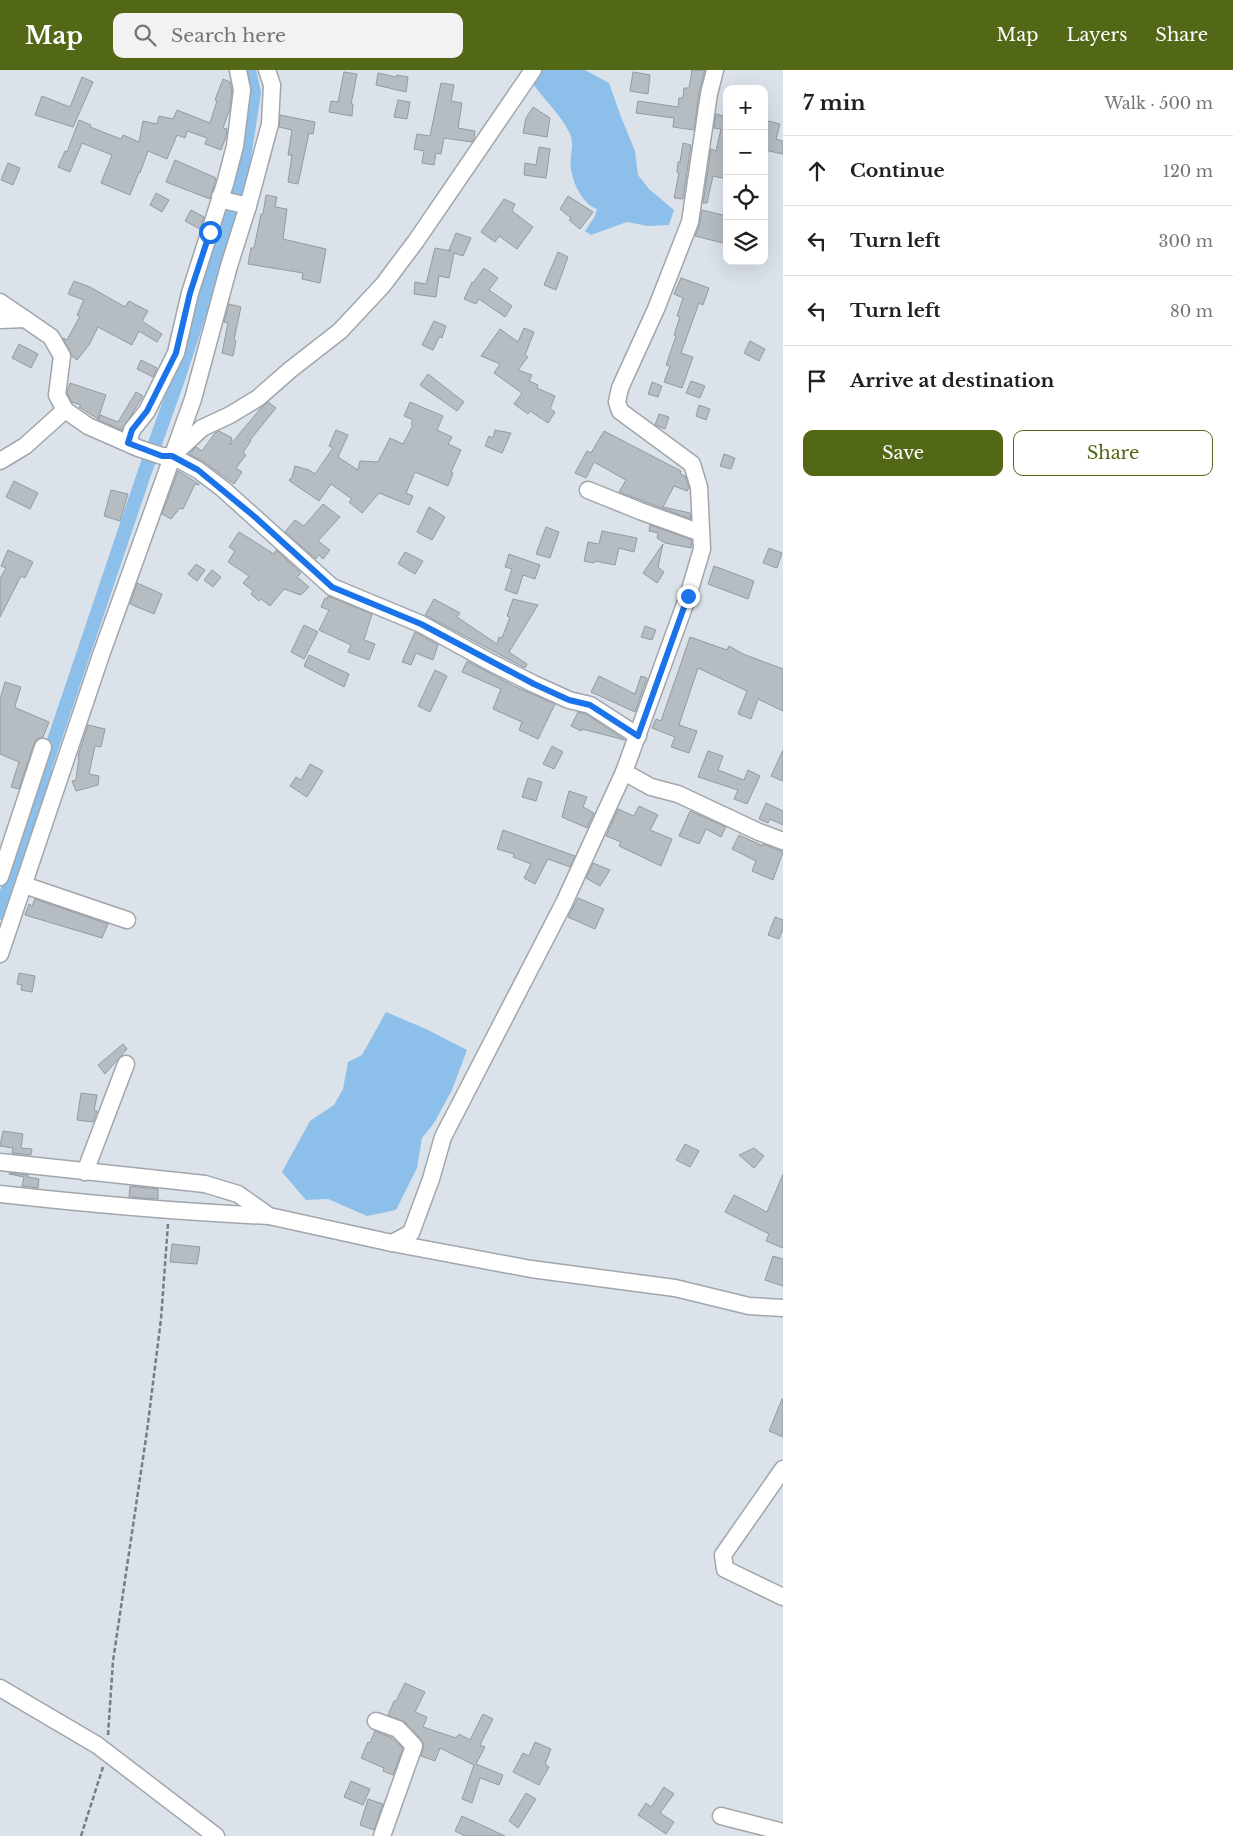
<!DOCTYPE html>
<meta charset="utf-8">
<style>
:root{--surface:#fff;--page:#f2f2f2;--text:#202124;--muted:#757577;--line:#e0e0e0;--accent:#536816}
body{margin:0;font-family:"Libre Baskerville",serif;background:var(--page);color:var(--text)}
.controls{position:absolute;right:15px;top:15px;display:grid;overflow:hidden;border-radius:10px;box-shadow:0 5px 20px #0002}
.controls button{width:45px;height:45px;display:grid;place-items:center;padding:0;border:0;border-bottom:1px solid var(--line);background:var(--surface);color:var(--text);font:25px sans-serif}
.stop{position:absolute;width:15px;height:15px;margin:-11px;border:4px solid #1a73e8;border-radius:50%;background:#fff}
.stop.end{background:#1a73e8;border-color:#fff;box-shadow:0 1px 5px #0008}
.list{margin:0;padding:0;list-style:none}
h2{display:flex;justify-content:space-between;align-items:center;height:65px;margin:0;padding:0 20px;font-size:21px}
h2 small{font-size:16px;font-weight:400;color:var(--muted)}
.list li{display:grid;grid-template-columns:32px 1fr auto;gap:15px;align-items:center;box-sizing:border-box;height:70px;padding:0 20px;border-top:1px solid var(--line)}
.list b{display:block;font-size:19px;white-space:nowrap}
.list em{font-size:16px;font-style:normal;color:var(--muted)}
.actions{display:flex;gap:10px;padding:15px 20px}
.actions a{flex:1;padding:11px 0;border:1px solid var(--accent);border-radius:10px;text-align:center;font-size:18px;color:var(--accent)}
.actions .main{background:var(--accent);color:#fff}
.icon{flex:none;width:28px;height:28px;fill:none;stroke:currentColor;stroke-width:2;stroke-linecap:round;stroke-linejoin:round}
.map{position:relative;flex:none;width:783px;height:1766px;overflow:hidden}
header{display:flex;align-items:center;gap:30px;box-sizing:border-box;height:70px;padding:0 25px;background:var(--accent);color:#fff}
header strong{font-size:24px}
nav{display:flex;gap:28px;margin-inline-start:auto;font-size:18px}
.search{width:350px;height:45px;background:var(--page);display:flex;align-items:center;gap:12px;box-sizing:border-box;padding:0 18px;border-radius:10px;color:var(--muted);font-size:19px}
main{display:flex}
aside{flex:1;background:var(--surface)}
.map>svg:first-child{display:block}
.water{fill:#8dbfeb}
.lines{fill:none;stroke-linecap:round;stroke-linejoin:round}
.canal{stroke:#8dbfeb;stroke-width:14}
.building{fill:#b5bcc2;stroke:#939aa0}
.minor-casing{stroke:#a0a6ac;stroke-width:19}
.path{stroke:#797d82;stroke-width:2.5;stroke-dasharray:5 2.5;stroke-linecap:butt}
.minor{stroke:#fff;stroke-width:16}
.route{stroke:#1a73e8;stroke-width:6}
</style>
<header>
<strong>Map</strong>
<div class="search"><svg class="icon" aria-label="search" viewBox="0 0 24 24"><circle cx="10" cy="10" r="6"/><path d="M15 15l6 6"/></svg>Search here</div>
<nav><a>Map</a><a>Layers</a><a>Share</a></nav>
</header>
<main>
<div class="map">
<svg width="783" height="1766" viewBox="0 0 783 1766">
<rect width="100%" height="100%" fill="#dbe2e9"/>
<g class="water">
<path d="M538 0H585L609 13 621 47 635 81 638 105 649 119 674 140 669 155 648 156 627 152 591 165 585 161 595 146 597 139C583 134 573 114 571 99 569 88 575 73 570 64 561 44 543 29 531 11Z"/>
<polygon points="386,942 426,959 467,980 452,1020 434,1053 422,1068 417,1098 396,1140 367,1146 328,1129 306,1130 282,1102 310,1051 334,1035 343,1019 348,992 362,985"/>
</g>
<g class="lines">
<g class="canal">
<polyline points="40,712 143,407 177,312 210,211 223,162 240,114 254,23 249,0"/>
<polyline points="0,843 46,704"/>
</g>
</g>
<g class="building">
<polygon points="692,0 705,0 699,22 694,60 673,57 674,48 636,43 638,31 678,37 679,28 683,28 684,18 689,18"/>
<polygon points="344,2 357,4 351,34 353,34 352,46 329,42 331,31 338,32"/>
<polygon points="633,2 650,5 648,24 630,21"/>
<polygon points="378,3 396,7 397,5 408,7 406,22 376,15"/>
<polygon points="82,7 93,12 73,57 35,45 42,26 70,37"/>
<polygon points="223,9 230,12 232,20 230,38 223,58 227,59 226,67 221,80 205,74 207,68 187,61 185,68 177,65 167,89 148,81 140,103 139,102 130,125 101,113 112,85 82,73 70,102 58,97 65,81 67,82 79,50 91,55 90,57 121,69 123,65 139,72 143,51 157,54 159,46 173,49 177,40 210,53 217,31 215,30"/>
<polygon points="441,13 454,15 451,31 462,33 458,58 475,61 474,68 472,72 444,68 441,84 436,83 434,95 422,93 424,81 414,79 417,64 430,66"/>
<polygon points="398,30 410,32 407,49 394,47"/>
<polygon points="533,37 550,48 547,67 523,63 526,48"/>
<polygon points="716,44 727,47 727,109 713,106 707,133 703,133 711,79 716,81 721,59 714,58"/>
<polygon points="280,45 315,52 313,64 309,63 298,114 288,112 292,85 288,85 292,60 279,57"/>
<polygon points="764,50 780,54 776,69 783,71 783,84 764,80"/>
<polygon points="683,73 691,75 683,129 674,128 679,103 677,102 678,92 680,92"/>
<polygon points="539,77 550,79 546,108 524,105 525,93 536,95"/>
<polygon points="175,90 216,108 210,129 166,112"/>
<polygon points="8,93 20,98 13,115 1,110"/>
<polygon points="156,123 169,130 162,142 150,135"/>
<polygon points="266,125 277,127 275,137 287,139 283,169 326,179 320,213 302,209 303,203 248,194 251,178 254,178 261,144 263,144"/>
<polygon points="568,126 593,142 580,159 569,150 571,148 560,139"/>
<polygon points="504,129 515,134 512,141 533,157 517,179 499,166 495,172 481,162"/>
<polygon points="191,140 204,147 200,159 185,151"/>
<polygon points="702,140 727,146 727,174 695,166 700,154"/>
<polygon points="456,163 471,168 463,186 454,183 449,208 439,206 436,227 414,224 415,212 426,214 435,178 451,181 449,180"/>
<polygon points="558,182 568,187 556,220 544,215"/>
<polygon points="484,198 498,208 489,220 512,236 505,247 479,229 476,234 464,229 472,212 473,213"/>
<polygon points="681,208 709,218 703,235 699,233 681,283 693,287 682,318 664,312 670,296 666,295 676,266 674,265 680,247 677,246 683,228 674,224"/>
<polygon points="74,211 90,217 125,237 129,231 148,241 142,251 162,264 157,272 139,261 132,275 98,257 89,275 77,290 72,286 63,268 67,270 80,246 77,245 84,230 68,224"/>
<polygon points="229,234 241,237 234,270 236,271 233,286 222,283 228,253 224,252"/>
<polygon points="434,251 446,256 442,268 439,267 433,280 422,275"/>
<polygon points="524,258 534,262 525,285 528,287 518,300 532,305 529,311 538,315 537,318 555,326 550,339 555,342 548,353 530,341 528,344 514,334 522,323 494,303 500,294 481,286 500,259 518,272"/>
<polygon points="750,271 765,279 759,291 744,283"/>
<polygon points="19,274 38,284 31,298 12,288"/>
<polygon points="141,290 157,298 153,307 137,299"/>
<polygon points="428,304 464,332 457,341 420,315"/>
<polygon points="691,311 705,316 700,328 686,323"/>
<polygon points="652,312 662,316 658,327 648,324"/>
<polygon points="70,313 106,325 98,349 79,337 81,335 72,332 67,323"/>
<polygon points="136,322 143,326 122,360 98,350 100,345 118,352"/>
<polygon points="268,332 276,338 250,370 251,371 243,382 246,385 236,398 242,402 234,414 204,392 189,384 196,377 202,381 215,363 219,361 232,368 230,375 260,339"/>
<polygon points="410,332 443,346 437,360 452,367 448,374 461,380 451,402 453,403 448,416 415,402 406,423 413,426 409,435 379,423 362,443 349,432 352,429 331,414 319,431 291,412 289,410 292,407 295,396 309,400 315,404 333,378 329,376 336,360 348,365 338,387 358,400 360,391 378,392 390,368 403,374 413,355 411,354 413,350 404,346"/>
<polygon points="699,335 710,339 706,350 696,346"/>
<polygon points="659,344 669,347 665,359 655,355"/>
<polygon points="495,360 511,363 502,383 485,376 489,366 493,368"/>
<polygon points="604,361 681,401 680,404 685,406 689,418 687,421 674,416 663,437 690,443 691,449 619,422 626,410 594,392 586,408 575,403 587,381 591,383"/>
<polygon points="724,384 735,388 731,399 720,396"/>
<polygon points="178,401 199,414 199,415 195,414 183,439 180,438 171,449 162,444"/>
<polygon points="14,411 38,423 30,439 6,427"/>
<polygon points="111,420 128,424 120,451 104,446"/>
<polygon points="323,434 340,447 318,471 330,480 323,489 319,485 316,489 285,462 295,450 304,456"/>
<polygon points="429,437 445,447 432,470 417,462"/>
<polygon points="650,455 692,470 691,478 665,473 657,468 658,463 649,461"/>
<polygon points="546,457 559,462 550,488 536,484"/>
<polygon points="602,461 637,468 634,482 619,478 615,495 595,491 594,493 584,491 588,472 599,474"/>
<polygon points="239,462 274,484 276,480 301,503 297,507 309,517 301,525 284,519 270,536 261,529 259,531 251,524 253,521 243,513 249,506 228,492 235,481 229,477"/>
<polygon points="663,474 658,497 664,502 657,513 643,503"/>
<polygon points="769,478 782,483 777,498 763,493"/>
<polygon points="8,480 33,492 25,508 21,506 0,547 0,509 6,498 1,496"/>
<polygon points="405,482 423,491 415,504 398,494"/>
<polygon points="509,484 540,495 535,509 523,505 517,524 505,520 512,499 505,497"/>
<polygon points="196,494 205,500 197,511 188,504"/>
<polygon points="714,496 754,511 748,529 708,514"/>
<polygon points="212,500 221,507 213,517 204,510"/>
<polygon points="137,513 162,524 154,544 130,534"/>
<polygon points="328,526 372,544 364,570 375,574 369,590 348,582 351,575 319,560 329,540 321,537 325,528 327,529"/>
<polygon points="434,529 460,543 457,547 497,574 499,567 502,568 510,547 507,546 513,529 538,535 509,582 527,594 525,598 425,545"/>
<polygon points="304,555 318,562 304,589 291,582"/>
<polygon points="645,556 656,560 652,570 641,567"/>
<polygon points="415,562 438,575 433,590 416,583 411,595 402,592"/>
<polygon points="690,567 727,580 729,576 743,584 783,599 783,641 758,629 751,649 738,644 747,621 698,598 679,655 697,661 689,683 671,677 675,667 652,658 656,649 661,651"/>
<polygon points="309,585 349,604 344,617 304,596"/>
<polygon points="467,591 514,616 555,634 538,669 519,660 522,652 493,639 501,619 462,602"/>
<polygon points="435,600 447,606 430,642 418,636"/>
<polygon points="599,606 635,624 641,606 647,608 635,642 591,622"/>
<polygon points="5,612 21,617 15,636 16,638 49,652 43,667 37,669 34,674 19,719 11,717 19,692 0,684 0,629"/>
<polygon points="578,642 586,644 625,670 582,659 581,661 571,656"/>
<polygon points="88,655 105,659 101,677 95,676 89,704 99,706 98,715 76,721 72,711 76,710 79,686 78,686"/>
<polygon points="552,676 563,682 554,699 543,694"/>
<polygon points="783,680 783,711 771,706"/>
<polygon points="708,681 723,686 718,700 744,710 748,700 760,706 747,734 734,729 738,720 698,707"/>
<polygon points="310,694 323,701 307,727 290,716 296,707 301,710"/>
<polygon points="528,708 542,712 536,731 522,727"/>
<polygon points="569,721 587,727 583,737 594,743 587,758 562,747"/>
<polygon points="766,733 783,741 783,755 770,749 768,753 759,749"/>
<polygon points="639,736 658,745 650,760 672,769 661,796 619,776 621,772 606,766 618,739 634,746"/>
<polygon points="690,741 726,757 721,767 706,759 699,774 679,766"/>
<polygon points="503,760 575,786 570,797 548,789 535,814 524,808 531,794 513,787 514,784 497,779"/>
<polygon points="739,765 763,776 763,774 783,782 773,810 752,801 756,791 732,779"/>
<polygon points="593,793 610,800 600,816 586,808"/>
<polygon points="578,828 604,839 595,859 568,847"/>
<polygon points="35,829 108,854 102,868 25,845 29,834 32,836"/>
<polygon points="775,847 783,850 783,859 779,869 768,865"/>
<polygon points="19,903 35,906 32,922 21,920 22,915 17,914"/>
<polygon points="123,974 127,979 105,1004 98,995"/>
<polygon points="81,1023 97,1025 94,1041 97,1041 93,1052 77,1050"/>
<polygon points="3,1061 23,1064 21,1078 32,1079 31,1085 12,1083 13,1078 0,1076"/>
<polygon points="685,1074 699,1081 690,1097 676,1090"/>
<polygon points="754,1078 764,1086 754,1098 739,1085"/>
<polygon points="9,1103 28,1105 28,1107 39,1109 38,1118 22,1116 24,1107 9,1104"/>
<polygon points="783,1104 783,1178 766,1171 769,1164 725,1142 734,1125 767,1142"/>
<polygon points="130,1116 158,1119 158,1129 129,1127"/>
<polygon points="172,1174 200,1177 197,1194 170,1192"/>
<polygon points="773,1186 783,1189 783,1216 765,1210"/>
<polygon points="782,1329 783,1329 783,1367 769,1361"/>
<polygon points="405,1613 425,1622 415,1642 427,1647 423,1657 456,1668 459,1664 470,1670 483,1644 493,1649 480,1675 485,1677 476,1694 503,1705 499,1715 480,1708 472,1733 462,1729 474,1695 440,1678 435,1691 421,1686 424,1674 421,1669 405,1652 388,1645 394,1631 396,1631"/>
<polygon points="375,1661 392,1668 403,1678 393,1705 383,1701 384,1698 361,1688 368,1672 370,1673"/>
<polygon points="535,1672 551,1679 545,1694 549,1697 539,1715 513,1702 523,1683 529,1686"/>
<polygon points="351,1711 370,1719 363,1735 344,1727"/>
<polygon points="664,1717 674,1724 660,1743 674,1752 666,1764 638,1745 646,1733 651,1737"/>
<polygon points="526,1723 536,1729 518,1758 509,1751"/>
<polygon points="368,1729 383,1734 374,1760 360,1755"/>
<polygon points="462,1746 505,1766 465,1766 455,1761"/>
</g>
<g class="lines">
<g class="minor-casing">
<g id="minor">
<polyline points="715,0 709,24 690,152 656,239 620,318 617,332 620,341 692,394 699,417 702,479 688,526 624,702 651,717 678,724 759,762 783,771"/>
<polyline points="220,127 223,130 248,136"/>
<polyline points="0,232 25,249"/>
<polyline points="0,250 25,249 51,267 62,286 57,325 65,340"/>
<polyline points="128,373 132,360 147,341 176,283 190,223 225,114 235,76 242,20 238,0"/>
<polyline points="172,386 198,400 223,419 332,517 421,554 490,592 534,614 569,630 590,635 638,666"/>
<polyline points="0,391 25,376 65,340 88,356 138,378 162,386 172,386 202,358 230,345 258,328 290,300 340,261 383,215 416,171 533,0"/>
<polyline points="588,420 640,441 701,463"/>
<polyline points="0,807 43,677"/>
<polyline points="24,815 127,850"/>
<polyline points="0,884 101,585 193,329 229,196 248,136 270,54 272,15 267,0"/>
<polyline points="0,1092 205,1114 238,1124 269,1146 392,1173 411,1163 431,1109 443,1067 564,833 624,702"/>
<polyline points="85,1102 126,994"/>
<path d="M0 1124C89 1134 179 1142 269 1146"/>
<polyline points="392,1173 531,1199 675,1218 749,1236 783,1238"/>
<polyline points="783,1399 723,1485 725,1499 783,1527"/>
<polyline points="0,1618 97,1675 216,1766"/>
<polyline points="376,1651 398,1659 414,1676 382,1766"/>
<polyline points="721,1746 783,1762"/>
</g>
</g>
<g class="path">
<polyline points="108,1665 113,1591 147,1361 161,1249 168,1154"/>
<polyline points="81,1766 103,1697"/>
</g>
<use href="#minor" class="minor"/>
</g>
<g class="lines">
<polyline class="route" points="210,162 190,223 176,283 147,341 132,360 128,373 162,386 172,386 198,400 255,447 332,517 421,554 534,614 569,630 590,635 638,666 688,526"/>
</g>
</svg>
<div class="controls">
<button>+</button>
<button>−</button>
<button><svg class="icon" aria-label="locate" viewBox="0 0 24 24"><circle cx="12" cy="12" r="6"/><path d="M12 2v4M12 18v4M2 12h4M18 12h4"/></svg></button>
<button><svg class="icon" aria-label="layers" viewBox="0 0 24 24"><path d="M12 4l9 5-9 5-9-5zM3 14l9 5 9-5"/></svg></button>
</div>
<div class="stop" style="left:210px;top:162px"></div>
<div class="stop end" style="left:688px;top:526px"></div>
</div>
<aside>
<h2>7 min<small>Walk · 500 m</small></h2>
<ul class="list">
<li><svg class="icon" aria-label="ahead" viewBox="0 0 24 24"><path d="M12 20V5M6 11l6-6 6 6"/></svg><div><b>Continue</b></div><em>120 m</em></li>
<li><svg class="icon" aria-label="left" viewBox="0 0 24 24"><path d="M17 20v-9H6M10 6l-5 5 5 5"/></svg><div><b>Turn left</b></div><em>300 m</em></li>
<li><svg class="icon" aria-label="left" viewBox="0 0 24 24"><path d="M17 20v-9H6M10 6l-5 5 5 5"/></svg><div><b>Turn left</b></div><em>80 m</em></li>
<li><svg class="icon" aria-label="arrive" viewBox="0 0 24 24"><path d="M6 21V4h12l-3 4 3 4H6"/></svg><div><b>Arrive at destination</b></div></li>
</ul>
<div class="actions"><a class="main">Save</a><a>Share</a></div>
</aside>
</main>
